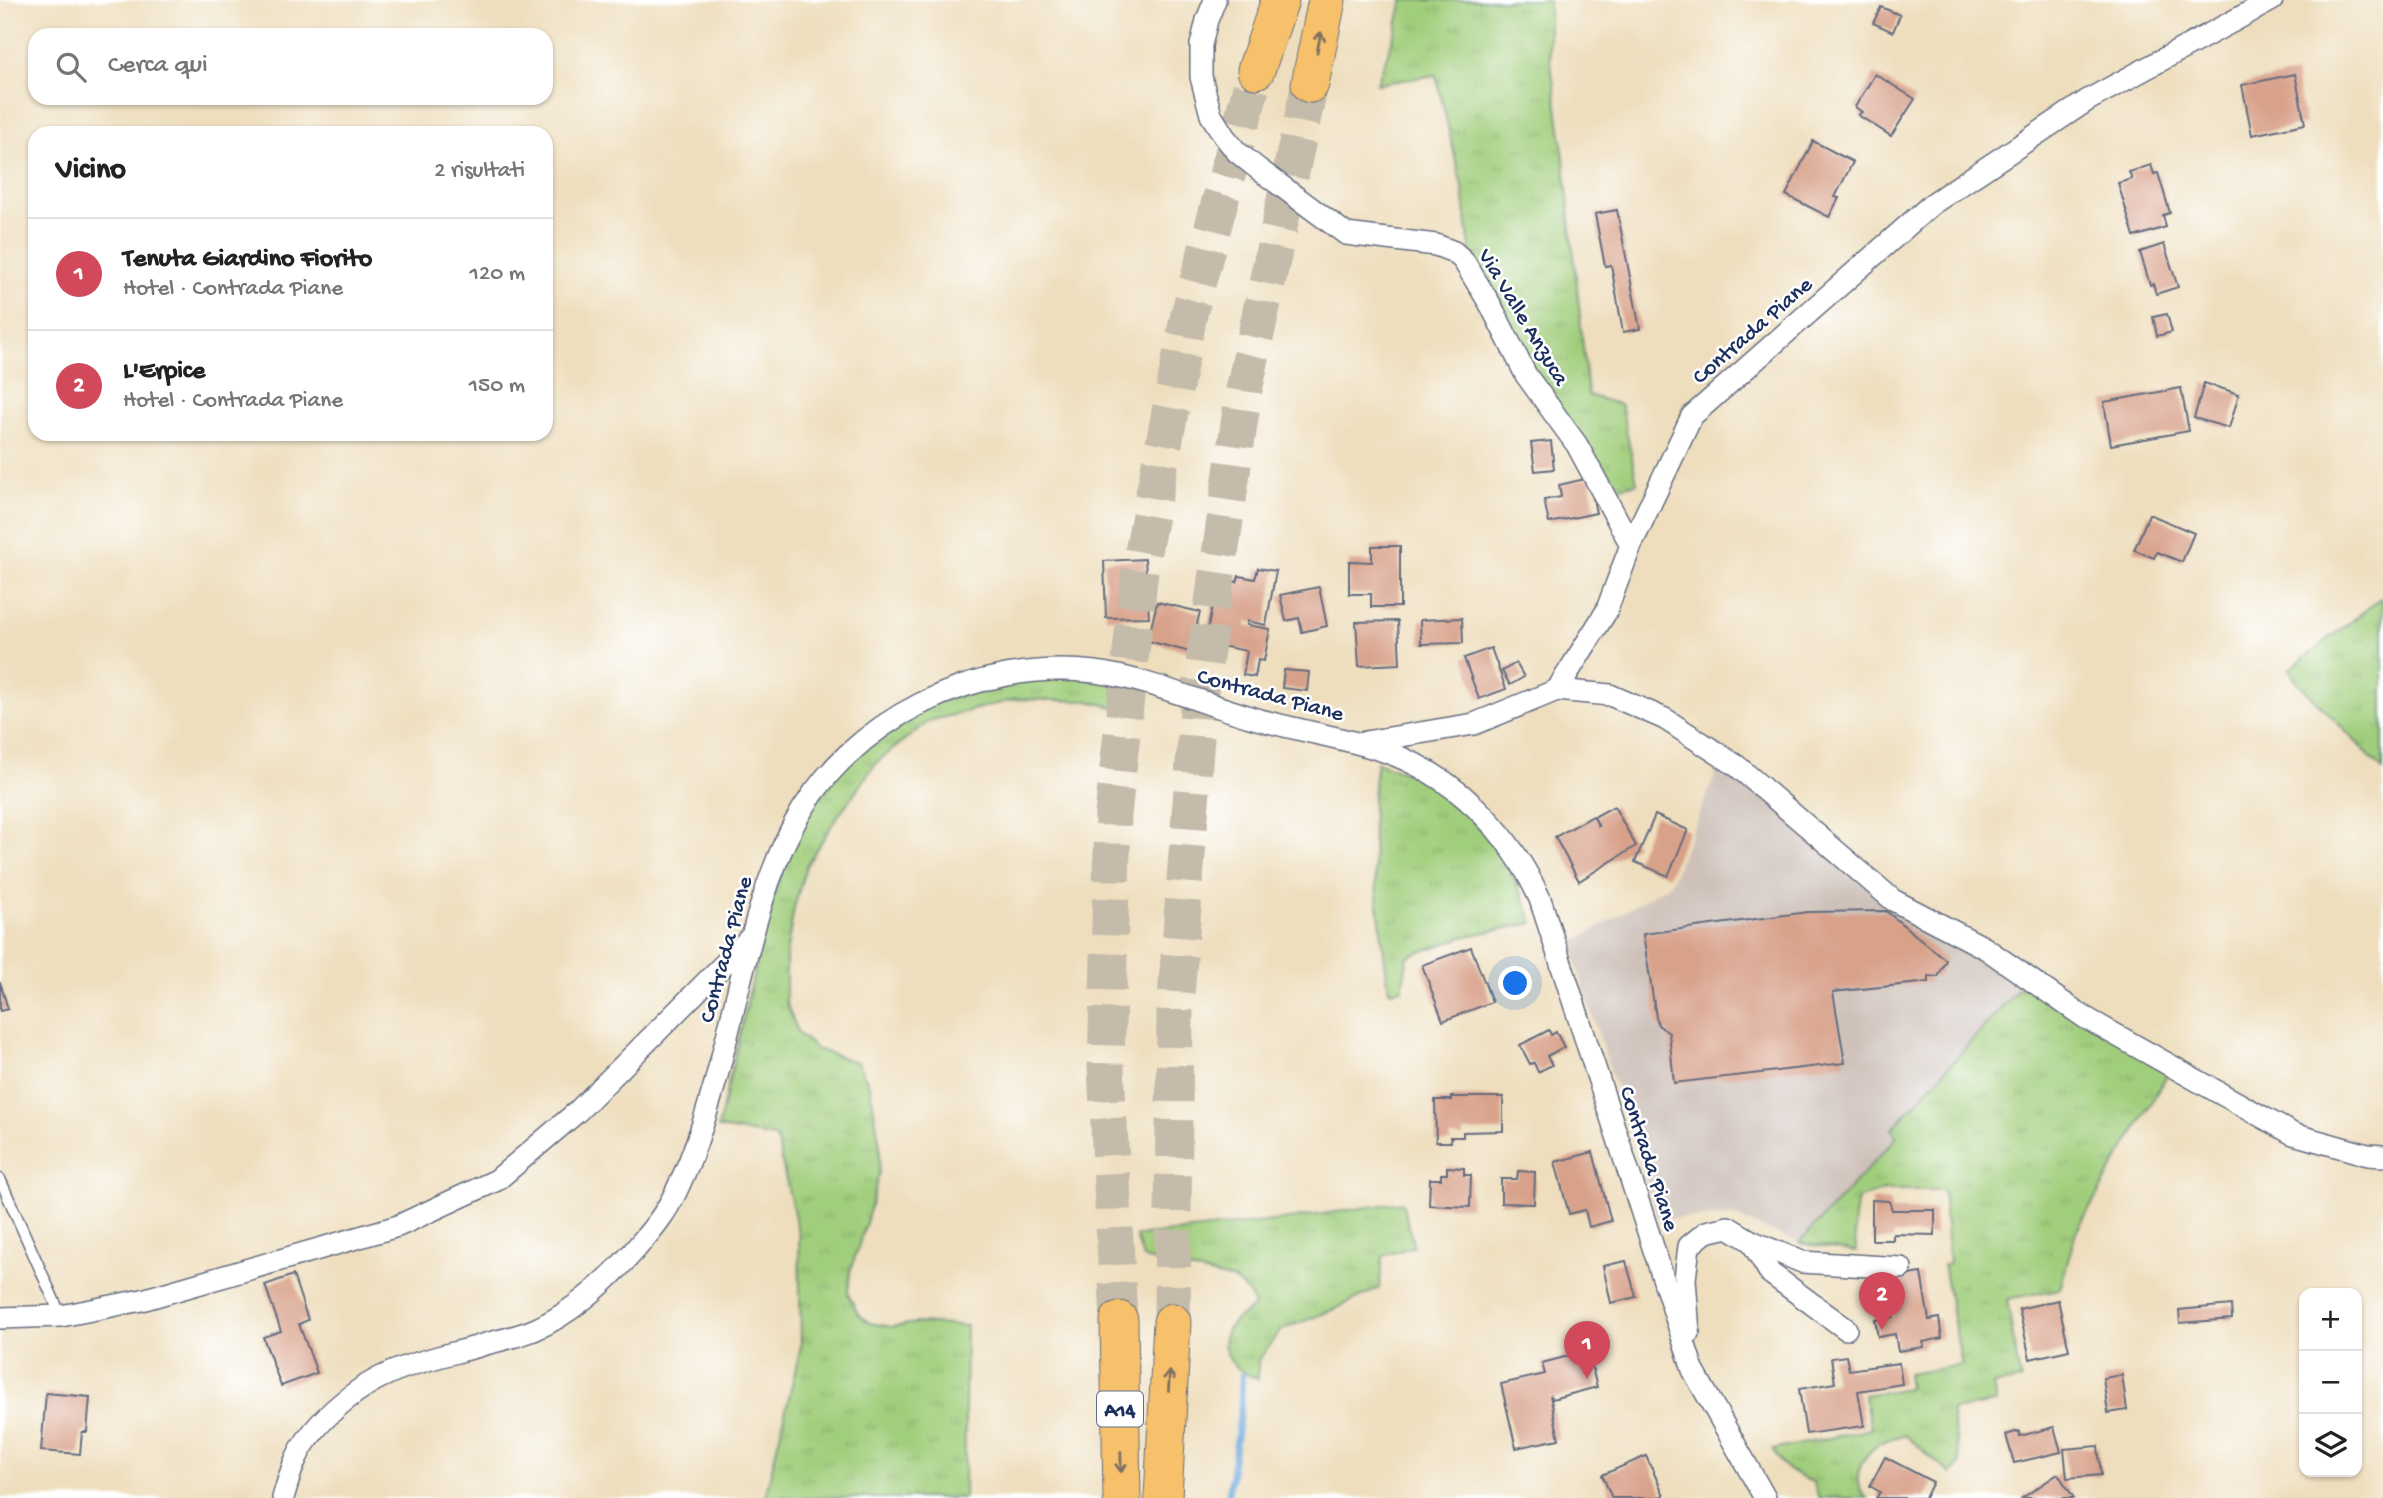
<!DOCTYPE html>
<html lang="it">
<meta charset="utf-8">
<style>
:root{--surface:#fff;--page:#f2f2f2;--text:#222;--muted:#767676;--line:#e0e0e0;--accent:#d1495b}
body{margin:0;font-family:"Gochi Hand",sans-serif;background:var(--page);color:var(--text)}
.controls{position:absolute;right:21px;bottom:21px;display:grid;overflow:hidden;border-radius:14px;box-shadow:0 2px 5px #0004}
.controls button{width:63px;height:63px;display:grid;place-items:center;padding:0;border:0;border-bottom:2px solid var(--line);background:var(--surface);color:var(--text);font:35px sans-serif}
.you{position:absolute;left:1516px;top:984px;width:24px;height:24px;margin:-18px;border:5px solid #fff;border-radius:50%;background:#1a73e8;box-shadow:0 0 0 10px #1a73e833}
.badge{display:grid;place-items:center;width:46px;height:46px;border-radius:50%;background:var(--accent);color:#fff;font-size:23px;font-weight:700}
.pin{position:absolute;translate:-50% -58px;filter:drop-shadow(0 2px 4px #0008)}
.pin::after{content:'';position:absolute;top:37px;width:24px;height:21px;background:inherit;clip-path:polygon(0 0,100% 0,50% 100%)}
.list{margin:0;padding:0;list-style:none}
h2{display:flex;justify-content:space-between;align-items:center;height:91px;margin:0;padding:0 28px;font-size:30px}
h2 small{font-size:23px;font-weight:400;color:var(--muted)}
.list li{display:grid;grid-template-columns:46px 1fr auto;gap:21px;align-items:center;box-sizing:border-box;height:112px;padding:0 28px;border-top:2px solid var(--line)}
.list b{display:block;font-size:26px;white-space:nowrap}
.list p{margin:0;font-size:23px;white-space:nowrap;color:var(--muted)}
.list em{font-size:23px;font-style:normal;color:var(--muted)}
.icon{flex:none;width:38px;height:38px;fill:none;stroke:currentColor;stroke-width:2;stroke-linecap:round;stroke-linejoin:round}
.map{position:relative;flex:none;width:2383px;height:1498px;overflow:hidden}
.search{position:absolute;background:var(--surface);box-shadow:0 2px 5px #0004;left:28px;top:28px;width:525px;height:77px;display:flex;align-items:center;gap:18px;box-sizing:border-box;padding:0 24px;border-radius:21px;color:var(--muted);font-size:26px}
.panel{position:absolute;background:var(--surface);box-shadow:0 2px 5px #0004;left:28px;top:126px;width:525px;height:315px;border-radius:21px}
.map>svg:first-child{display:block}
.industrial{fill:#cec1b9}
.grass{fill:url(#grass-tufts);stroke:#5e7e6d;stroke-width:2}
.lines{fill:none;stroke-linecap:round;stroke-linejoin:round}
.stream{stroke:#68a6da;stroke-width:6}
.building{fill:#d8a18a}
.motorway-tunnel{stroke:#c4bbaa;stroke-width:37;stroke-dasharray:37 18;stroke-linecap:butt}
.service-casing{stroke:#656c7f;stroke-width:13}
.minor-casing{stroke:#656c7f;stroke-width:24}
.motorway-casing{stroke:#656c7f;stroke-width:39}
.service{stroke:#fff;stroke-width:10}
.minor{stroke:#fff;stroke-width:21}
.motorway{stroke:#f7c06b;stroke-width:37}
.oneway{stroke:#7e7064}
.labels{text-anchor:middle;stroke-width:5;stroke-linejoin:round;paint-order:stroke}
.shield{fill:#fff;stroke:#5f6d8e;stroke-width:2}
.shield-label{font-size:21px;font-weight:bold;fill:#1b2f5e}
.street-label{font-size:23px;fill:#1b2f5e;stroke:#fff}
</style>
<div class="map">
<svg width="2383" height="1498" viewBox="0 0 2383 1498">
<defs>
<pattern id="grass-tufts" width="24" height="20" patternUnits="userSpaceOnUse" patternTransform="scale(1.75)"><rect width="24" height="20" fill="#a1ce7c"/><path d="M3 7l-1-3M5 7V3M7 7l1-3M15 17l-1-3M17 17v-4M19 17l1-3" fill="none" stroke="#8ab16e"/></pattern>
</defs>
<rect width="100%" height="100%" fill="#fff"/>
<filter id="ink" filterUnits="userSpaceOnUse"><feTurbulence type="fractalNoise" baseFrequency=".0143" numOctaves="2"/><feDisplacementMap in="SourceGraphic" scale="14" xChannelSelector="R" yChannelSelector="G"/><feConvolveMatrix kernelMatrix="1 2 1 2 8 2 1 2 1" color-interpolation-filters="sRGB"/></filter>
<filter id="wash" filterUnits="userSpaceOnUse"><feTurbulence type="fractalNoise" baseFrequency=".00686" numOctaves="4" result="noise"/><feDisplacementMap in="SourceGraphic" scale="28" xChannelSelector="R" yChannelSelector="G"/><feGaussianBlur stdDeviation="1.57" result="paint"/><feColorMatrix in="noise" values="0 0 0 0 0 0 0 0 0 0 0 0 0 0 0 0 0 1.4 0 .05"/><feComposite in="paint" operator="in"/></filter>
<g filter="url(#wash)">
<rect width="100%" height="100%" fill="#eedebd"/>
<polygon class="industrial" points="1720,764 2024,983 1892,1129 1897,1137 1799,1243 1733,1216 1658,1219 1570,945 1670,884"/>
<g class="grass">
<polygon points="1403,0 1549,0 1549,49 1563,150 1588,395 1621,405 1637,483 1609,490 1544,392 1470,249 1463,191 1436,75 1377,84 1396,30"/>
<polygon points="2381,598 2383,607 2383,770 2294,678 2290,669"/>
<polygon points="1060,672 1146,690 1147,715 1088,701 1016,699 929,721 876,763 835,820 806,866 794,908 786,955 786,1002 798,1033 816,1049 857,1062 870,1087 880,1146 879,1173 867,1220 850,1272 848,1294 858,1314 870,1323 891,1327 916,1323 966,1326 964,1498 765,1498 801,1346 799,1235 776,1137 718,1128 766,921 796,829 845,763 936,702"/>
<path d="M1377 762C1392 768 1408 773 1422 780 1430 784 1437 791 1444 796 1490 830 1514 870 1533 923L1466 936 1408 956 1402 989 1389 991C1380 920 1365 832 1377 762Z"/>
<path d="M2024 983 2170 1070 2076 1232 2060 1289 2007 1299 2018 1368 2022 1380 1993 1385 1996 1403 1951 1410 1960 1464 1951 1474 1905 1435C1898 1437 1889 1438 1883 1442 1863 1451 1847 1482 1867 1498H1819L1813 1482C1793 1475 1782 1468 1773 1450L1871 1429 1864 1395 1909 1388 1907 1374 1962 1365 1943 1265 1949 1264 1943 1190H1885L1858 1199 1854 1217 1856 1252 1799 1243 1897 1137 1892 1129Z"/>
<path d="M1402 1202 1414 1246 1383 1256 1379 1288 1335 1309 1281 1330 1258 1361V1379C1253 1377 1247 1375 1243 1372 1227 1362 1216 1338 1232 1324 1238 1317 1247 1313 1254 1306L1250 1295 1234 1280 1143 1258 1136 1236 1282 1220Z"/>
</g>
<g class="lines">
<polyline class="stream" points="1228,1498 1241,1406 1242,1375"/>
</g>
<g id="blocks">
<g class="building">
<polygon points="1881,7 1900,15 1893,32 1873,23"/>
<polygon points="1875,74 1915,99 1891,136 1858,115 1862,112 1855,107"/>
<polygon points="2295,74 2305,124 2252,135 2242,85"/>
<polygon points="1813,141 1853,162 1835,197 1839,198 1829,217 1786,195"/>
<polygon points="2151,165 2154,174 2158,173 2170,213 2163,215 2166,227 2134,237 2118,183 2132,179 2129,172"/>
<polygon points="1617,210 1640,329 1623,332 1611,265 1605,266 1595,214"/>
<polygon points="2164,244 2178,287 2156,294 2153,284 2150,285 2140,252"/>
<polygon points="2167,314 2172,332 2157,336 2153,317"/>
<polygon points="2204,383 2239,394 2229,428 2194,418"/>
<polygon points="2181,388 2189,431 2111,445 2104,402"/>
<polygon points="1551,441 1554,469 1535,471 1531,443"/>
<polygon points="1589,478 1596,513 1549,523 1544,500 1561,497 1559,485"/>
<polygon points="2149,514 2194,533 2182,562 2157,552 2154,558 2134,550"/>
<polygon points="1372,546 1400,546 1400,607 1371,607 1371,594 1349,594 1349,561 1372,562"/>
<polygon points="1145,559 1149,617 1106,618 1104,561"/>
<polygon points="1258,568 1276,571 1266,625 1247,621 1247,625 1270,629 1264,661 1258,660 1255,677 1243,675 1247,651 1205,643 1213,602 1227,604 1232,581 1237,582 1239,576 1255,579"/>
<polygon points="1319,587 1327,626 1302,632 1299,618 1286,621 1280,595"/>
<polygon points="1157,602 1200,612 1190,652 1148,641"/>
<polygon points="1462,618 1463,643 1421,644 1420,620"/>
<polygon points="1398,621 1400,664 1359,666 1356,622"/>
<polygon points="1491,648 1506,689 1479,699 1464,658"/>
<polygon points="1516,663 1524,677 1510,685 1502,671"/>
<polygon points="1284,670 1309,672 1307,691 1282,688"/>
<polygon points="1614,806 1636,846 1579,881 1555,837 1593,816 1599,827 1594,817"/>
<polygon points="1655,815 1688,830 1668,876 1635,862"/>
<polygon points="1886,911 1946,960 1938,977 1929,976 1929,982 1833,992 1845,1063 1674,1083 1669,1033 1658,1025 1656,1017 1643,934 1808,912"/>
<polygon points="1471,947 1492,1002 1443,1021 1422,965"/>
<polygon points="0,982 8,1009 0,1011"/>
<polygon points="1549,1030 1551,1035 1556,1032 1564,1047 1547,1056 1552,1065 1538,1072 1534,1063 1530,1064 1520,1045"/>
<polygon points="1451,1097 1503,1097 1503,1131 1463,1132 1463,1137 1450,1137 1451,1142 1436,1142 1435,1100 1451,1100"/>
<polygon points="1593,1152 1611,1221 1589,1227 1585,1210 1569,1214 1555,1162"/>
<polygon points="1447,1167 1464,1168 1464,1175 1471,1175 1470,1207 1429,1205 1430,1179 1441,1179 1441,1174 1447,1174"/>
<polygon points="1518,1171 1535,1172 1534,1204 1501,1203 1501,1179 1517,1179"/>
<polygon points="1872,1200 1889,1201 1892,1210 1935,1210 1935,1235 1893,1234 1893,1240 1872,1240"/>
<polygon points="1626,1261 1636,1297 1611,1303 1603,1266"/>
<polygon points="1921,1273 1929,1320 1939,1318 1942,1338 1923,1342 1924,1347 1898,1351 1895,1334 1878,1337 1875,1320 1893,1317 1887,1279"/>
<polygon points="293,1275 308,1320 299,1324 317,1373 281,1386 263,1337 281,1331 265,1285"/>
<polygon points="2058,1300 2069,1350 2030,1359 2019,1309"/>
<polygon points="2231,1305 2232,1319 2180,1323 2179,1310"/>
<polygon points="1580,1353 1584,1366 1591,1364 1597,1387 1552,1399 1550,1395 1559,1439 1516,1448 1501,1384 1545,1374 1542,1363"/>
<polygon points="1846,1356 1849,1370 1899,1363 1902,1384 1858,1391 1864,1426 1806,1434 1799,1389 1835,1383 1831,1358"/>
<polygon points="2122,1375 2127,1410 2108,1413 2103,1378"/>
<polygon points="46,1393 90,1397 87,1432 82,1432 80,1454 41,1451"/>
<polygon points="2054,1427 2061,1452 2014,1463 2006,1435 2019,1431 2020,1436"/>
<polygon points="2098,1446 2101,1475 2067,1478 2064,1449"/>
<polygon points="1646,1456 1664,1495 1657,1498 1612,1498 1602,1475"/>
<polygon points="1885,1457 1933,1482 1925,1498 1876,1498 1880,1492 1870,1486"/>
<polygon points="2058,1474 2074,1498 2022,1498"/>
</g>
</g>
</g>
<g filter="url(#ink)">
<use href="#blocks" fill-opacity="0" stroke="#656c7f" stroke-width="2"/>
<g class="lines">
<g class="motorway-tunnel">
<polyline points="1119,1320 1106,1067 1113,814 1141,562 1189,314 1256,70"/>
<polyline points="1172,1322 1175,1010 1199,698 1244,390 1310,84"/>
</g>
<g class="service-casing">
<polyline id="service" points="0,1179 61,1316"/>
</g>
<g class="minor-casing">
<g id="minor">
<polyline points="1215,0 1207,20 1201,45 1201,77 1211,115 1224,136 1237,152 1257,168 1346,234 1436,245 1454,252 1463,260 1490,304 1526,375 1577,445 1631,545"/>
<polyline points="1557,690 1610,695 1665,719 1737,766 1893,900 1985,948 2084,1017 2293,1134 2368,1155 2383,1156"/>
<polyline points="1365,742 1474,724 1557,690 1606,612 1631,545 1692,416 1932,204 2088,100 2272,0"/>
<polyline points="1751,1241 1770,1273 1846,1329"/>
<polyline points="0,1318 61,1316 142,1300 398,1226 497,1180 578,1111 750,938"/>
<polyline points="1689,1333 1685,1279 1689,1246 1706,1232 1728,1227 1751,1241 1802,1262 1901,1268"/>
<path d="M283 1498C289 1478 294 1457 307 1440 326 1413 359 1386 390 1373 417 1361 447 1355 476 1347 495 1341 518 1337 536 1329 574 1312 607 1281 634 1251 643 1240 654 1228 662 1216 674 1199 682 1179 690 1160 713 1101 726 1040 741 978 754 927 768 873 793 826 849 719 977 658 1095 672 1148 679 1199 702 1250 717 1293 730 1338 736 1381 750 1453 774 1509 830 1540 899L1693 1370 1765 1498"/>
</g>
</g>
<g class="motorway-casing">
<g id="motorway">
<polyline points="1256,70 1280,0"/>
<polyline points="1310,84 1327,0"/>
<polyline points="1119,1320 1122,1498"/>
<polyline points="1163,1498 1172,1322"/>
</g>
</g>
<use href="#service" class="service"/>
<use href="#minor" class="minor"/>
<use href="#motorway" class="motorway"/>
</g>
<defs><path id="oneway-shaft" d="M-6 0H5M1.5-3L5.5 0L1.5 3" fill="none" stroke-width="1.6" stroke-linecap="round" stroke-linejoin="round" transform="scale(1.75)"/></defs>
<g class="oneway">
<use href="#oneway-shaft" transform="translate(1319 42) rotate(-79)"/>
<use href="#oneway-shaft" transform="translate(1169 1381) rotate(-87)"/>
<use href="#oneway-shaft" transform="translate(1121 1462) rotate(89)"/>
</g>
</g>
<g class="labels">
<rect class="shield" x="1097" y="1391.5" width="46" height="35" rx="5"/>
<g class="shield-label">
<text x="1120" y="1416">A14</text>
</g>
<g class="street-label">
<text transform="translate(1525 316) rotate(59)" y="8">Via Valle Anzuca</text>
<text transform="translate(1751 329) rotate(-41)" y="8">Contrada Piane</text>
<text transform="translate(1271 693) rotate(15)" y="8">Contrada Piane</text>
<text transform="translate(724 949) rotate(-75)" y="8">Contrada Piane</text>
<text transform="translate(1651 1158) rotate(72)" y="8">Contrada Piane</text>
</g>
</g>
</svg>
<div class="controls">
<button>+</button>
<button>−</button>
<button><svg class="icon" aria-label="layers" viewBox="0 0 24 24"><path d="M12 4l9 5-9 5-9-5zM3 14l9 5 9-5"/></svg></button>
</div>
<div class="you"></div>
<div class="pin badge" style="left:1587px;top:1379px">1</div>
<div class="pin badge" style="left:1882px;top:1330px">2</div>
<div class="search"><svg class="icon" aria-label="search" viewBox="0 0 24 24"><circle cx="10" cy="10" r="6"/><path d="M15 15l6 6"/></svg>Cerca qui</div>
<section class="panel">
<h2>Vicino<small>2 risultati</small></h2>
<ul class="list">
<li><span class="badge">1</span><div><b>Tenuta Giardino Fiorito</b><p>Hotel · Contrada Piane</p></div><em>120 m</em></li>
<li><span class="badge">2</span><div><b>L'Erpice</b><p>Hotel · Contrada Piane</p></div><em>150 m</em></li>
</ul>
</section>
</div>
